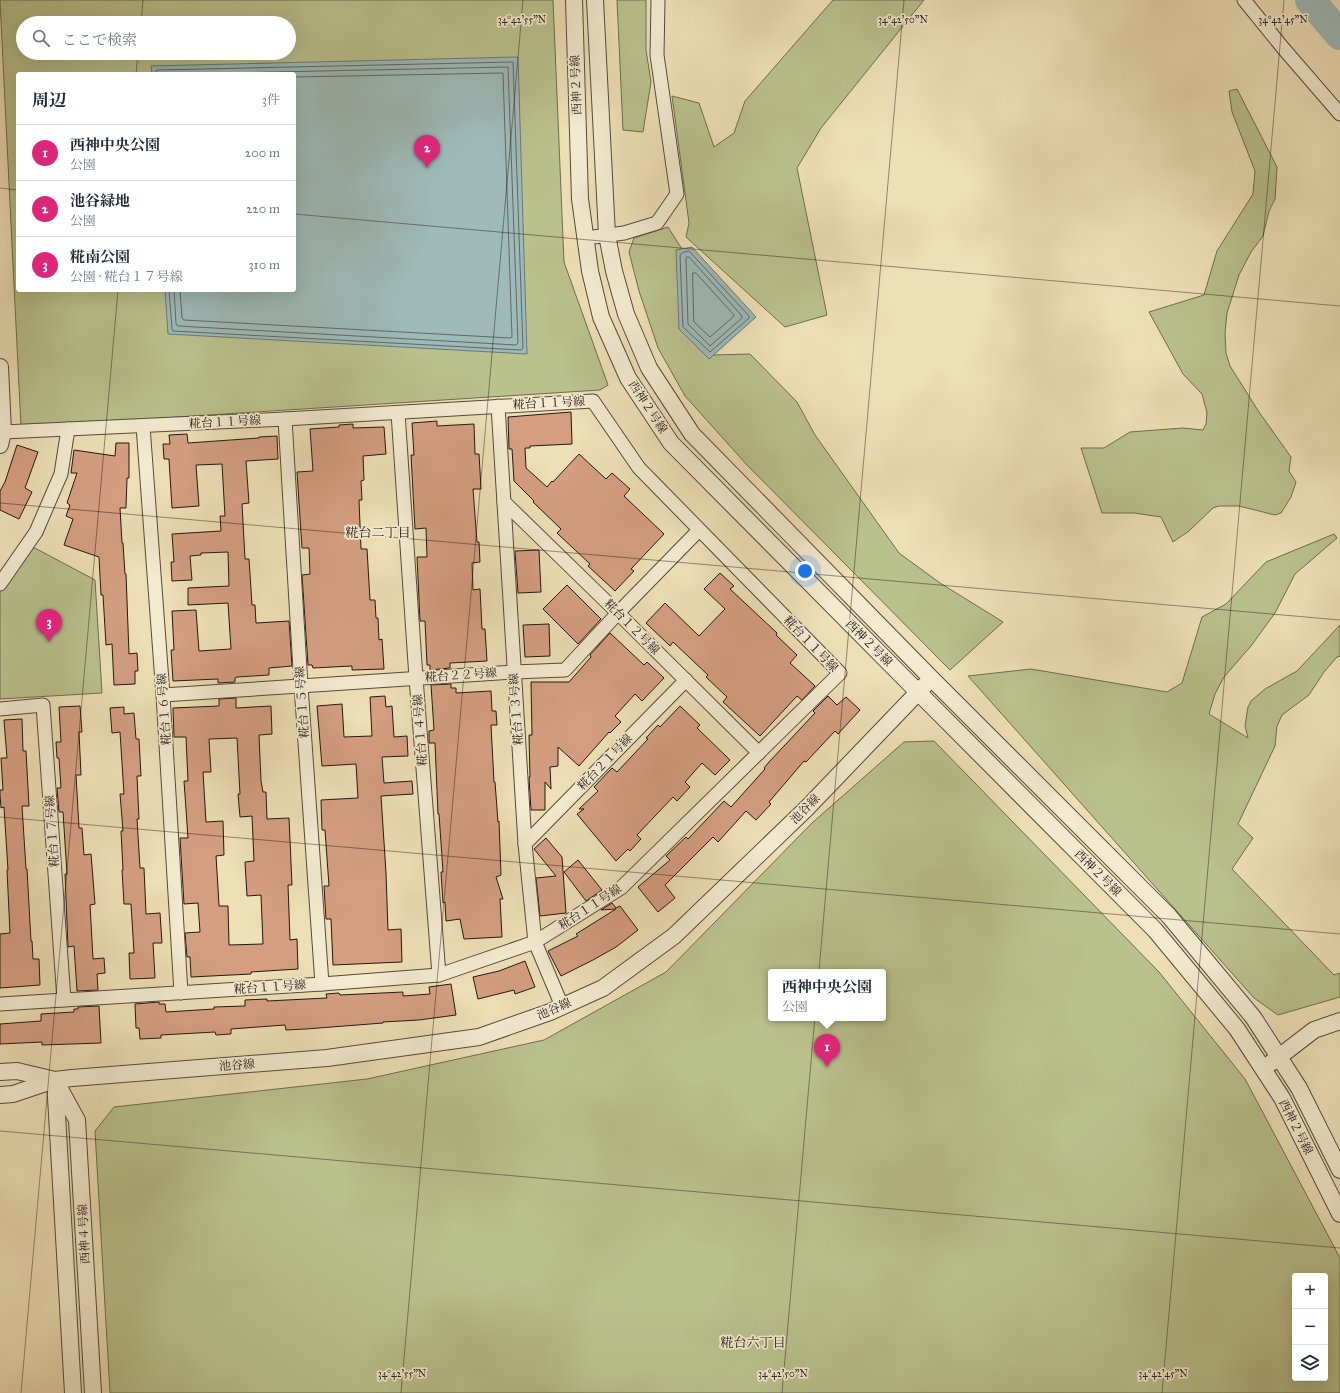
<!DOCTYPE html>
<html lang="ja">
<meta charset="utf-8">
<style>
:root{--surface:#fff;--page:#f2f2f3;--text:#1f2937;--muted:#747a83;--line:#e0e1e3;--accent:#db2777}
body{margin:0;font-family:"IM FELL Great Primer","Noto Serif JP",serif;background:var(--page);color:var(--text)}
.controls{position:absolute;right:12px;bottom:12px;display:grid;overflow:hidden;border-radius:4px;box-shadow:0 4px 16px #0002}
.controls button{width:36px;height:36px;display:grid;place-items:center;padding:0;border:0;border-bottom:1px solid var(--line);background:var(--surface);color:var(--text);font:20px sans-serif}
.you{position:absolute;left:805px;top:571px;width:14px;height:14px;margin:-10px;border:3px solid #fff;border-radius:50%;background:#1a73e8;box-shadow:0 0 0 6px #1a73e833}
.badge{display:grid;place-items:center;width:26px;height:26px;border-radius:50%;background:var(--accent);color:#fff;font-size:13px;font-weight:700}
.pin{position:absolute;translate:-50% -33px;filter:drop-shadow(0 1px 2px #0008)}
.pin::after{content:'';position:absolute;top:21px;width:14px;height:12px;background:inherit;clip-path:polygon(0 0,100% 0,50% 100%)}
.popup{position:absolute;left:768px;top:969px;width:118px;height:52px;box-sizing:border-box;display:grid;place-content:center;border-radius:4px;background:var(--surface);filter:drop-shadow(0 1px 3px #0005);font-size:13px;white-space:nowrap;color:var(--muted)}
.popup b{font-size:15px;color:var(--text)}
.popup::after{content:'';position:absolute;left:50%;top:100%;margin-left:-8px;border:8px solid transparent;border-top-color:var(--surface)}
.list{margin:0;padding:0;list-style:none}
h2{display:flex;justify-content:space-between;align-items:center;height:52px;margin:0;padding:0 16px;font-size:17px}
h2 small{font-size:13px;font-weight:400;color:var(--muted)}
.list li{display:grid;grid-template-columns:26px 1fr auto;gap:12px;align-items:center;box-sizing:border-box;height:56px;padding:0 16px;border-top:1px solid var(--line)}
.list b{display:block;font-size:15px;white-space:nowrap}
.list p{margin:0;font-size:13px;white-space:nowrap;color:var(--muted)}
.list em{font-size:13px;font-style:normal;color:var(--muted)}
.icon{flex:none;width:22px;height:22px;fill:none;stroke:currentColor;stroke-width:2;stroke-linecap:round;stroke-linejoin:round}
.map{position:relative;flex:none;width:1340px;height:1393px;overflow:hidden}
.search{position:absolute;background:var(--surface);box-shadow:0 4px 16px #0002;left:16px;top:16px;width:280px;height:44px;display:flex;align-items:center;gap:10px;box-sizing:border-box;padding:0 14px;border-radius:22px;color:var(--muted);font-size:15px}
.panel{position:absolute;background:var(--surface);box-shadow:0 4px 16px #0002;left:16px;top:72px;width:280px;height:220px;border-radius:4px}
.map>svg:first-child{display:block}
.green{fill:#b9c18d;stroke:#6f6c4f;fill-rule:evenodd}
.water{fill:#9dbab8;stroke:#6d7975}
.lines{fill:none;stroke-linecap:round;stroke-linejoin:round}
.shore{stroke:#616864;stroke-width:1}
.river{stroke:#9dbab8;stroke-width:30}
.building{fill:#d59e81;stroke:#251711;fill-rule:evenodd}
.minor-casing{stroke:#57493a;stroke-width:15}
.tertiary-casing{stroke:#57493a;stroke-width:18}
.minor{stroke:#f3ead0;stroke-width:13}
.tertiary{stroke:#f3ead0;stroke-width:16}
.ticks{fill:none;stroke:#251711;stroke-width:1;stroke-opacity:0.45}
.labels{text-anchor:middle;stroke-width:3.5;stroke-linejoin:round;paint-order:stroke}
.street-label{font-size:12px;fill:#251711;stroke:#f3ead0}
.neighbourhood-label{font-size:13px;fill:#251711;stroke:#f3ead0}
.ticks-label{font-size:10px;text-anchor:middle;fill:#251711;stroke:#f3ead0;stroke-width:3.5;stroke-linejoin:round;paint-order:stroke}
</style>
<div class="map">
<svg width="1340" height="1393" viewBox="0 0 1340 1393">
<rect width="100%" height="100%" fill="#eddfb6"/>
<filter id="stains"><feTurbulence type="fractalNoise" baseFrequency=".005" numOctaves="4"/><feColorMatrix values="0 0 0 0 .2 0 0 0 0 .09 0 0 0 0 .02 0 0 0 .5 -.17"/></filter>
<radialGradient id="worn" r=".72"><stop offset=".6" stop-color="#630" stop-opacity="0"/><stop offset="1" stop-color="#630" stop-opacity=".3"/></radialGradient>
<g class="green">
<path d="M0 0H553L564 262 608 385 600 390 21 427ZM23 23H289V53H23ZM18 74H294V290H18Z"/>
<polygon points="617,0 646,0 646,50 651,82 643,132 623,130"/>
<polygon points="833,0 924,0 821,128 797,168 827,315 785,327 686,237 689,223 672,96 699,103 714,147 734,133 745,101"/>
<polygon points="1237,89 1277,167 1275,199 1269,211 1263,236 1251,252 1239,275 1227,313 1225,333 1226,353 1230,366 1259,412 1291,457 1289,471 1296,482 1291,497 1281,513 1275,515 1239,506 1219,506 1213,508 1189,531 1173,542 1161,517 1134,513 1102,513 1081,448 1104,448 1130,432 1183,428 1203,430 1206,424 1207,413 1202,394 1183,374 1149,312 1204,295 1217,251 1253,194 1255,171 1232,112 1229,91"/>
<polygon points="668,227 682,249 676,250 709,359 713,355 750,354 797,402 815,435 899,553 940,583 1003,622 950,670 747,465 685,396 658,348 639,291 629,252 634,238"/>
<polygon points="1334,534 1337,538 1295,574 1275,613 1251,646 1224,677 1215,694 1209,714 1248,738 1245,726 1248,707 1251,701 1265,689 1297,671 1340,625 1340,656 1337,657 1324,672 1309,695 1282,715 1277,726 1275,746 1238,824 1253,838 1232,869 1334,975 1340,973 1340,997 1278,1015 1254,998 968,676 1031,669 1167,692 1182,683 1202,617 1226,604 1266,562"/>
<polygon points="31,546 95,580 102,693 0,699 0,590"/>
<path d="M934 741 1159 972 1245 1079 1340 1258V1393H110L95 1131 114 1107 367 1079 544 1040 666 972 812 823 904 742ZM771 972H883V1018H771ZM1295 1276H1325V1378H1295Z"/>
</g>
<g class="water">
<polygon points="518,57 527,354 168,334 165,290 294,290 294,74 152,74 151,66"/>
<polygon points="692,247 756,317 709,359 679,329 676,250"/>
</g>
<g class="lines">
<g class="shore">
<polyline points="156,74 156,71 158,70 513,62 523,348 521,350 173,331 172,329 169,290"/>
<polygon points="689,251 749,316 749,318 710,352 683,327 680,255 682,253"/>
<polygon points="687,257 689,257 742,316 742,318 710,346 688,324 686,259"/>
<polygon points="693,273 696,273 734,315 733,317 710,337 694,322"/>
<polyline points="174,290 176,324 178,326 516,345 518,343 508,67 181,74"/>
<polyline points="180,290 182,318 184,320 510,338 512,337 503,73 294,77"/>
</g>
<polyline class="river" points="1310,0 1340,35"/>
</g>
<g class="building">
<polygon points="571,412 572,444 530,446 530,448 525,448 526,468 547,487 552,481 553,482 579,454 606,479 612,473 630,489 624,496 664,534 631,569 634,571 615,591 588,566 590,564 557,533 561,529 533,502 534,501 514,481 512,449 509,449 508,417"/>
<polygon points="437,421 437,426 474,424 475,454 479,454 481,489 473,489 477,542 479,542 480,562 472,563 473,590 480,589 482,629 485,629 487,661 450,663 450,668 430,670 430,665 427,665 425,621 420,621 417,557 427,557 426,528 415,529 411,455 414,455 412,423"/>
<polygon points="353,424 353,428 384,427 386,454 363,456 364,480 361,481 362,500 359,500 361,549 367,549 370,600 375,600 376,618 378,618 379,640 382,639 384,669 352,670 352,666 313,668 312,665 308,665 302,575 310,574 309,548 302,548 297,472 313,471 310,429 339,427 339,425"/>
<polygon points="187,434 188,443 259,438 259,437 277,436 278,459 246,461 249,503 242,504 245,559 249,559 252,605 255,605 256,623 289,621 292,666 269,668 269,675 237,677 235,678 235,682 218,683 218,679 173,681 171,650 174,650 172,611 196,610 199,651 231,649 228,603 188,605 188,588 229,586 228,552 201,553 201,555 190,556 192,580 172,581 171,562 174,562 172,534 221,531 220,516 225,516 222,464 196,465 199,506 172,508 169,459 164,459 163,444 170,444 169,435"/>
<polygon points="116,443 129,443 129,478 127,478 126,508 120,508 122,543 123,543 125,574 126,574 129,654 137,653 138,671 135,671 135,684 114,685 112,644 106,645 103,595 101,595 99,557 64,545 73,519 66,516 70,505 67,503 77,473 71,473 74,450 115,456"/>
<polygon points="17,445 38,452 25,488 32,492 19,519 0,510 0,491 5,482"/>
<polygon points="539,550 541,592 518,593 515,551"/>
<polygon points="720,573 734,586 730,589 777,633 776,635 797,655 790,663 815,686 802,700 797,696 760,736 723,702 727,697 706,677 708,675 673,642 670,646 646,623 665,603 699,636 725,609 704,589"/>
<polygon points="567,585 601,619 578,644 543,609"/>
<polygon points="549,624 550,656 525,657 523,625"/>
<polygon points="610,633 644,665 647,662 664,678 642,701 635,694 615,716 621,722 610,733 609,732 579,766 558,747 558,766 550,767 551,789 545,782 545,810 531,810 529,777 530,777 529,735 532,735 531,682 569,682 591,657 590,655"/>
<polygon points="451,684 451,688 456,688 456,693 491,691 492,711 496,711 497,725 491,725 494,782 495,782 498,822 499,821 501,875 496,877 503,899 500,899 502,937 464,939 460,919 446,921 445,902 443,903 441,872 443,872 439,814 438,814 435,743 429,743 429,731 434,730 431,685"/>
<polygon points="385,696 386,707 392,706 394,737 407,736 408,756 382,757 384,783 412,781 413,794 381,796 386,873 388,930 401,929 402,962 333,965 331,919 326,919 324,886 329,886 325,830 322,830 321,800 358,798 356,764 322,766 317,706 342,704 344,737 372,736 370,697"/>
<polygon points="828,696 837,705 846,697 860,710 838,734 835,731 806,762 804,761 769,802 771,804 756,820 746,811 718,842 713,837 665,885 675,898 658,912 638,887 670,860 666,856 686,837 688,839 724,801 731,807 765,769 764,768 769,762 815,713 813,711"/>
<path d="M236 698V708L271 706 272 734 259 735 261 781 263 792H266L267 819 289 818 292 885H288L290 940 297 939 298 969 251 972V974L191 977 190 957H187L185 933 200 932 198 903 184 904 180 838H188L184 781H188L186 737H174L173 708 219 706V699ZM237 738 240 794H238L240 817 252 816 254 861 245 862 247 896 261 895 263 944 229 945 228 906H219L218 888 216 856 224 855 223 821 206 822 203 772H211L209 739Z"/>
<polygon points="80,706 82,732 79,732 81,775 76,775 79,828 82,828 84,855 91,854 95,904 90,905 93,959 104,958 105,973 97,974 98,990 77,991 74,946 68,947 65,874 67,874 63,812 59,812 57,788 61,788 59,758 57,758 56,742 61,742 59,707"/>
<polygon points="680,706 700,725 697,728 730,760 715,775 702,763 685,782 690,787 677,801 673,797 637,835 641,839 630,851 628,849 616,861 577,814 584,809 579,809 598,791 594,787 612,768 617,772 648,739 646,738 658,725 660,727"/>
<polygon points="124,707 124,714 134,713 136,739 139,739 141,776 137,776 139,819 137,819 140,868 144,868 146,914 160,913 162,943 153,943 155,978 130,979 129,953 134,953 131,904 124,904 122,870 123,870 121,831 123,831 120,794 124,794 120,732 112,733 110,708"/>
<polygon points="22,719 23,751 26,751 29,806 22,806 26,869 27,869 31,941 32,941 33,959 39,959 40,985 0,988 0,934 10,933 7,870 8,870 4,807 1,808 0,795 0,790 3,790 1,758 7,758 4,720"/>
<polygon points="546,838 562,857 566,913 540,916 536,878 556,876 534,849"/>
<polygon points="578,860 602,890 586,901 564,872"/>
<polygon points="612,903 616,908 620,906 638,930 616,947 593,960 561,976 548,951 578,936 576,934 616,909 601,910"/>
<polygon points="525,961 535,987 515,994 514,990 478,999 473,977 499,971"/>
<polygon points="451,984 456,1015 419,1020 383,1022 383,1023 306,1029 286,1030 285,1025 231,1029 231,1034 216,1035 215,1032 161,1035 161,1038 140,1039 139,1028 136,1028 135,1004 159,1002 159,1004 165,1004 166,1012 214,1009 214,1007 245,1006 245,1000 267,999 267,1001 327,998 326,994 339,993 340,995 403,992 403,996 430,994 429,987"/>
<polygon points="99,1006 101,1043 42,1045 42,1042 0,1044 0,1024 41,1021 41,1014 74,1012 74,1009 78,1009 78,1007"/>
</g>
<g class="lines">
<g class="minor-casing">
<g id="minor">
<polyline points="1244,0 1283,48 1340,114"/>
<polyline points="586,238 624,233 657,223 677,194 657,55 658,0"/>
<polyline points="498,406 525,844 535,942 562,1006"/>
<polyline points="398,413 416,678 439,975"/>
<polyline points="285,419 301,686 322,984"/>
<polyline points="143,426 163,695 181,993"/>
<polyline points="504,502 618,613 759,753"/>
<polyline points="0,584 36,532 61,474 68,429"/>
<polyline points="163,695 514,672 565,670 618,613 699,530"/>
<polyline points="0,709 43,705 64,1000"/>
<polyline points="525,844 686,680"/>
<polyline points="0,1004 322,984 439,975 535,942 621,888 840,673 639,468 593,401 285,419 3,432"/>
</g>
</g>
<g class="tertiary-casing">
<g id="tertiary">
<polyline points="574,0 580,199 590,271 601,317 628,378 671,443 918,692 1155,930 1237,1029 1282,1098 1340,1214"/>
<polyline points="595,0 607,235 614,271 626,314 649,368 692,434 931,678 1169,916 1253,1017 1299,1088 1340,1170"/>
<polyline points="0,367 3,432 0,445"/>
<polyline points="1271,1063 1314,1030 1340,1021"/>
<polyline points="0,1072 17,1071 55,1080 77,1120 93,1393"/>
<polyline points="55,1080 72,1078 327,1058 479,1037 550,1012 603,988 674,936 807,808 925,685"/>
<polyline points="0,1095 13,1094 55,1080 73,1393"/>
</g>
</g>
<use href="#minor" class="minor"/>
<use href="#tertiary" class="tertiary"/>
</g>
<path class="ticks" d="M141 23 143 0M136 74 138 53M0 188 18 190M294 214 1340 306M0 503 1340 620M0 817 1340 934M0 1131 1340 1248M21 1393 118 290M401 1393 523 0M782 1393 904 0M1162 1393 1284 0"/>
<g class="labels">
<g class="street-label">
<text transform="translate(576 85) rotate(-92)" y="4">西神２号線</text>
<text transform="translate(549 403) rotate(-3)" y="4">糀台１１号線</text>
<text transform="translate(648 407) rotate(57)" y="4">西神２号線</text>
<text transform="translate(225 422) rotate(-3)" y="4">糀台１１号線</text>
<text transform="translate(632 627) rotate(45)" y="4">糀台１２号線</text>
<text transform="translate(869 643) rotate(45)" y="4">西神２号線</text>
<text transform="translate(811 644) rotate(46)" y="4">糀台１１号線</text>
<text transform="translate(461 675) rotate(-4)" y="4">糀台２２号線</text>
<text transform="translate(302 702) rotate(-94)" y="4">糀台１５号線</text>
<text transform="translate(164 709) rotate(-94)" y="4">糀台１６号線</text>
<text transform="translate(516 709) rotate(-94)" y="4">糀台１３号線</text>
<text transform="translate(420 730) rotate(-94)" y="4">糀台１４号線</text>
<text transform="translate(605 762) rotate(-46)" y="4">糀台２１号線</text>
<text transform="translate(805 809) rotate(-45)" y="4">池谷線</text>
<text transform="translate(52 831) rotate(-94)" y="4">糀台１７号線</text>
<text transform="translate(1098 873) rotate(45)" y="4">西神２号線</text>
<text transform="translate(590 907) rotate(-33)" y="4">糀台１１号線</text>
<text transform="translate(270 987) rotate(-4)" y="4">糀台１１号線</text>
<text transform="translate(554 1009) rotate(-23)" y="4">池谷線</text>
<text transform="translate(237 1065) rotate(-4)" y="4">池谷線</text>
<text transform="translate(1296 1127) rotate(63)" y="4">西神２号線</text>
<text transform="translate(84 1234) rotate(-93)" y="4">西神４号線</text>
</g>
<g class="neighbourhood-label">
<text x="378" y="537">糀台二丁目</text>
<text x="753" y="1347">糀台六丁目</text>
</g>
</g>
<g class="ticks-label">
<text x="522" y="23">34°42'55"N</text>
<text x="903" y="23">34°42'50"N</text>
<text x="1283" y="23">34°42'45"N</text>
<text x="402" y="1377">34°42'55"N</text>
<text x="783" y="1377">34°42'50"N</text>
<text x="1163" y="1377">34°42'45"N</text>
</g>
<rect width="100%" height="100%" filter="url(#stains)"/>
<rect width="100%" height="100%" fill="url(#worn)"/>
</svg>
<div class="controls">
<button>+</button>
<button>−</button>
<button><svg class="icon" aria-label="layers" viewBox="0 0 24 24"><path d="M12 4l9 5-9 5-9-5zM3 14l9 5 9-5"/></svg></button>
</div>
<div class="you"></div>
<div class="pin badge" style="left:827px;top:1067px">1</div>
<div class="popup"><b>西神中央公園</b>公園</div>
<div class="pin badge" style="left:427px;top:168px">2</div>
<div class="pin badge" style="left:49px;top:642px">3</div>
<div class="search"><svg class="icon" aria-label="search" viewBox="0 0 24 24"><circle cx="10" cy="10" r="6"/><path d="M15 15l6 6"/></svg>ここで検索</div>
<section class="panel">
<h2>周辺<small>3件</small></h2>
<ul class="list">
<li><span class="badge">1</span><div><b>西神中央公園</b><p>公園</p></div><em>200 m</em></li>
<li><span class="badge">2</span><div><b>池谷緑地</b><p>公園</p></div><em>220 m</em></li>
<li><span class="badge">3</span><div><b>糀南公園</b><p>公園 · 糀台１７号線</p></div><em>310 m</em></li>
</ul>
</section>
</div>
